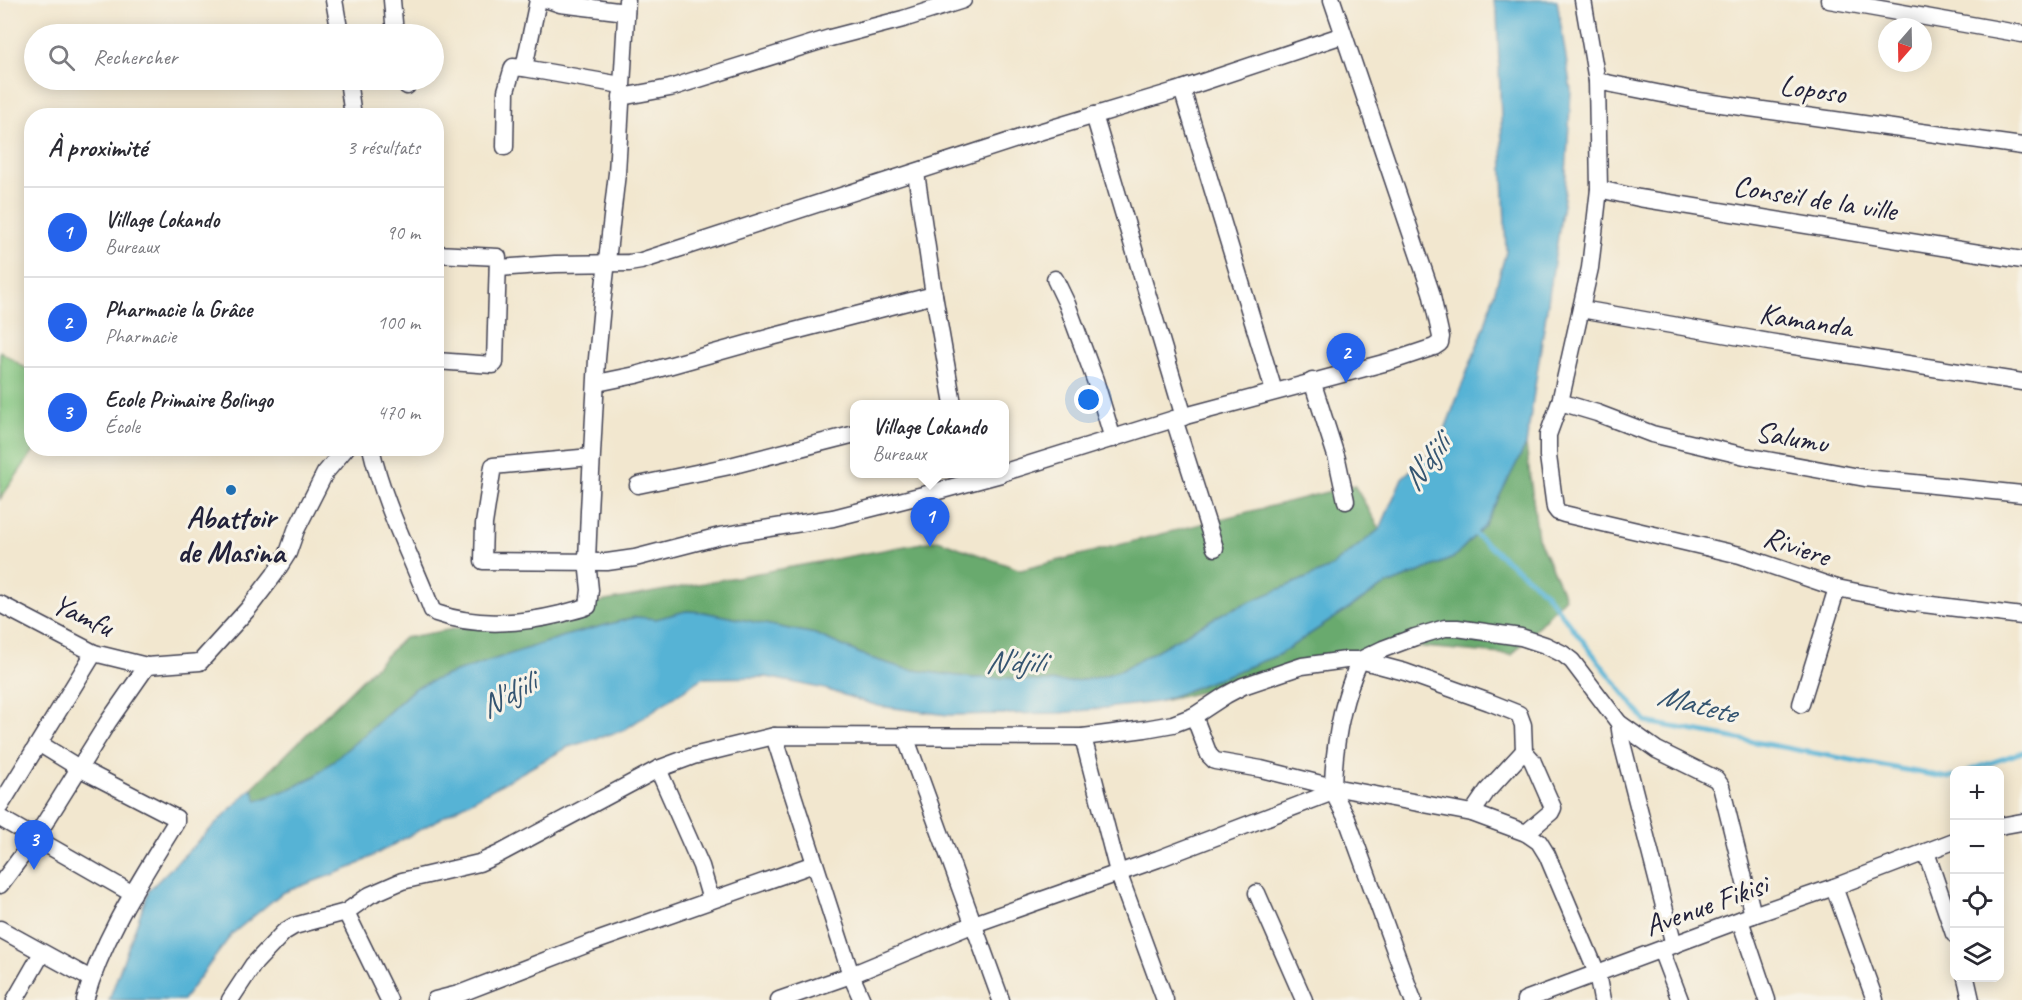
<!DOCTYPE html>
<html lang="fr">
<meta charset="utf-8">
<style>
:root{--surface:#fff;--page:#f2f2f3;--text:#2b2b33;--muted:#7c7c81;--line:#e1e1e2;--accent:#2563eb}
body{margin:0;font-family:Caveat,sans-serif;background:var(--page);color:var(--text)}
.controls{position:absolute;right:18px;bottom:18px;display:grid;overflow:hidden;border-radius:12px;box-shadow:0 3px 15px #0003}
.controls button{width:54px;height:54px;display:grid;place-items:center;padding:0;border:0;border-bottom:2px solid var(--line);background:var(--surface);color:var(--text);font:30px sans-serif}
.compass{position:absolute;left:1878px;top:18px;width:54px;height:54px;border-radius:50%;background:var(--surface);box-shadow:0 3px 15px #0003;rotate:200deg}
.you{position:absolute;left:1089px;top:400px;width:21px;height:21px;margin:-15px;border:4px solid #fff;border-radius:50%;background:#1a73e8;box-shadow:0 0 0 9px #1a73e833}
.badge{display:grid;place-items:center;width:39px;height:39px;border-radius:50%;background:var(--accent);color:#fff;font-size:20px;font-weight:700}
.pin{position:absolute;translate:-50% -50px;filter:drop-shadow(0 2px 3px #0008)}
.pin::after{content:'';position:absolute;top:32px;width:21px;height:18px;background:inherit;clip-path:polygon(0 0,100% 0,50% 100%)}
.popup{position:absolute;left:850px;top:400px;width:159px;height:78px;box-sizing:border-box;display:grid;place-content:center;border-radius:12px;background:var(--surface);filter:drop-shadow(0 2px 4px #0005);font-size:20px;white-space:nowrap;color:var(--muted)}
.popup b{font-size:22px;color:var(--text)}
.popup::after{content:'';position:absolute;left:50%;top:100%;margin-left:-12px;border:12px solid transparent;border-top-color:var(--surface)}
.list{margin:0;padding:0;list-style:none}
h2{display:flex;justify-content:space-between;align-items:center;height:78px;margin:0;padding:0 24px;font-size:26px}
h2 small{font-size:20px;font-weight:400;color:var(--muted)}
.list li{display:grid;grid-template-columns:39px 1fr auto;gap:18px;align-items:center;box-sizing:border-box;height:90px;padding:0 24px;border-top:2px solid var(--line)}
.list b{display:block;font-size:22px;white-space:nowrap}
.list p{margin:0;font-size:20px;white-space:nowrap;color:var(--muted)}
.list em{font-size:20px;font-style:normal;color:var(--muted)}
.icon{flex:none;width:33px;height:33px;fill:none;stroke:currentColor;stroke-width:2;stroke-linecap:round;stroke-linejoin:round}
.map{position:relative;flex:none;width:2022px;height:1000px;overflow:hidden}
.search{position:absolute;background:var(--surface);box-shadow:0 3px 15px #0003;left:24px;top:24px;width:420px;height:66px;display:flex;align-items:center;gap:15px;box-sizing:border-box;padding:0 21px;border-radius:33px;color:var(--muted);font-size:22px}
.panel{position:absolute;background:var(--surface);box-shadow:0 3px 15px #0003;left:24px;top:108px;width:420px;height:348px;border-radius:24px}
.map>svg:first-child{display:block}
.green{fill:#82c57f;stroke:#52745d;stroke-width:1.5}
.forest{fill:#69aa6e;stroke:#466654;stroke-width:1.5}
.water{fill:#57b3d5;stroke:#3c6a88;stroke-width:1.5}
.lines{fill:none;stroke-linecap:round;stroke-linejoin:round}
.stream{stroke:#57b3d5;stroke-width:5}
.minor-casing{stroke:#414051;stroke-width:19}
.minor{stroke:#fff;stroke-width:16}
.poi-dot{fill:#1f6fb2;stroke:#f7f3e8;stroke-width:2}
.labels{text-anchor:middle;stroke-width:6;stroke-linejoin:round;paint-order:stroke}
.street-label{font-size:30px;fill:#22223b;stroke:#f7f3e8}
.poi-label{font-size:30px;font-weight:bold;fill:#22223b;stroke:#f7f3e8}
.water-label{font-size:32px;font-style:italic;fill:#355571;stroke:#f7f3e8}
</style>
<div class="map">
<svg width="2022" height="1000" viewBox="0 0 2022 1000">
<rect width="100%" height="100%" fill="#f7f3e8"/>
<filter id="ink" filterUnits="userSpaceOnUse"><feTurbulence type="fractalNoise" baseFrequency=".0167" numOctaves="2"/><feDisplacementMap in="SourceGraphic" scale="12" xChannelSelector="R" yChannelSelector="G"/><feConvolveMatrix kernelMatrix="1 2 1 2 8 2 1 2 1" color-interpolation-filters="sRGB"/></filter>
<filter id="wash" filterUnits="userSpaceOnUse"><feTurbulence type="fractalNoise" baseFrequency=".008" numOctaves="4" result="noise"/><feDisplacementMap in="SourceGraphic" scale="24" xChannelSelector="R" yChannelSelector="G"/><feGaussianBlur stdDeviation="1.35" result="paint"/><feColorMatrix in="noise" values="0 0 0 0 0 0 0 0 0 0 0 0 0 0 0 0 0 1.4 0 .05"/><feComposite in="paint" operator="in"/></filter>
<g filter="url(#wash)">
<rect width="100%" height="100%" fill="#f2e7cf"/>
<polygon class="green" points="0,351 31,372 32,448 35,449 0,499"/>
<g class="forest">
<polygon points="1526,445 1538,538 1565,597 1512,655 1402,645 1158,702 1278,655 1380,588 1453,558 1484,526"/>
<polygon points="1354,485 1380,529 1328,569 1225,612 1122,670 1100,677 1070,682 1033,681 1008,678 973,678 906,669 870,658 815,634 703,612 686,611 656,619 636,617 568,635 444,676 415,688 363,736 315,776 292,788 256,801 252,788 404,638 938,540 1021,570"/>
</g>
<polygon class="water" points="1493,0 1557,0 1571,90 1565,191 1526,445 1484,526 1453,558 1380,588 1278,655 1158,702 1061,713 948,715 878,706 825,689 767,677 702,678 624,730 568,747 353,867 282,893 232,934 183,1000 109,1000 149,890 252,788 257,801 292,788 315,776 363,736 415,688 444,676 568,635 636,617 656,619 686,611 703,612 815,634 870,658 906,669 973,678 1008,678 1033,681 1070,682 1100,677 1122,670 1225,612 1328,569 1380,529 1402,478 1439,445 1485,325 1506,252 1497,11"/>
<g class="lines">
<g class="stream">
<polyline points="1471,531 1544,591 1646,722 1949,778 1954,776"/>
<polyline points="1970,770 2022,752"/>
</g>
</g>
</g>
<g filter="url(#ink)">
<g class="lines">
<g class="minor-casing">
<g id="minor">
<polyline points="334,0 340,34"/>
<polyline points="392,0 395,34"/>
<polyline points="548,0 560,4 626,12"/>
<polyline points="1583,0 1597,81 1599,189 1590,268 1560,402 1548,435 1548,456 1555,508 1558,512 1564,514 1740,555 1837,588 1907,602 2022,616"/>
<polyline points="1829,0 2022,34"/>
<polyline points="524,68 538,0"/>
<polyline points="348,80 353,116"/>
<polyline points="404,80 407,86"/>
<polyline points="1597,81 1692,100 2022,146"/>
<polyline points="1182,89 1274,391"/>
<polyline points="621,97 670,88 830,38 903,19 963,0"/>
<polyline points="1094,115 1184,417"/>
<polyline points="505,147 506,91 513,67 524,68 621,85"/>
<polyline points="916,173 934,295 953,404"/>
<polyline points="1599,189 1639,198 2022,260"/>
<polyline points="436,254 498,257 495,363 493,365 436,361"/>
<polyline points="498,268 555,264 629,263 641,261 1029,135 1182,89 1343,35"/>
<polyline points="1055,279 1067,304 1095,380 1113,439"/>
<polyline points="1581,309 1769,342 2022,382"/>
<polyline points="1312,381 1337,459 1346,501"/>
<polyline points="597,383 636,375 775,336 934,295"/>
<polyline points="1560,402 1597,413 1652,434 1745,456 1865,478 2022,494"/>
<polyline points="1174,419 1215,548"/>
<path d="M371 448C384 505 411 556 432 610L436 613C475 627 520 624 561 614 570 611 579 610 588 606L590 590 587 561 589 511 597 359 602 305 617 173 627 0"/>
<polyline points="591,457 493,466 484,524 483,561 607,562 635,558 720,536 833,518 931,493 1001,474"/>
<polyline points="1005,472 1174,419 1395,360 1434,347 1440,343 1441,337 1431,292 1332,0"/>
<polyline points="638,485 730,466 855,434"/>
<polyline points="0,604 94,653 147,666 200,662 248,609 274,575 288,553 296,530 325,473 346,448"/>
<polyline points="1801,704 1837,588"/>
<path d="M1194 716 1209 755 1215 761 1261 769 1333 787C1334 744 1342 700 1360 660L1405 672 1489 702 1519 714 1523 725 1524 751 1532 760 1553 808 1551 812 1526 833"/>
<polyline points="1619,723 1622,743 1674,945"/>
<polyline points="774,736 851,975 862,1000"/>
<polyline points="905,736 1001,1000"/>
<polyline points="1083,737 1118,872 1165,1000"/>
<path d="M40 744 79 768 176 818V822C142 878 103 936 85 1000"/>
<polyline points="658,769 701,866 711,900"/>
<polyline points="1333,792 1347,819 1413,1000"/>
<polyline points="0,806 94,653"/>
<polyline points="1472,813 1487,791 1524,751"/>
<polyline points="0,818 133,894"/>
<polyline points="2000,826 2022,822"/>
<polyline points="1926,852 1954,934"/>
<polyline points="0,885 36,837 108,722 147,666"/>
<polyline points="1834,887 1875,1000"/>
<polyline points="1257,893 1304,1000"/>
<polyline points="346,912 389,1000"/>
<polyline points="1740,920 1767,1000"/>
<polyline points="0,929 91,979"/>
<polyline points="1661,950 1680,1000"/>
<polyline points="1966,978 1971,1000"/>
<polyline points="15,1000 42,953"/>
<polyline points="230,1000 253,965 284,932 294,926 346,912 370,895 402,881 479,863 499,854 658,769 693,756 774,736 1083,737 1145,729 1173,724 1194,716 1226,695 1243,686 1284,672 1302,666 1346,660 1360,660 1383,649 1415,637 1445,628 1457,628 1521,637 1545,645 1563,654 1572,661 1619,723 1657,750 1716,779 1721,786 1753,915"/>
<polyline points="435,1000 459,994 588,944 814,864"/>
<polyline points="779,1000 851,975 974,924 1158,859 1333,792 1333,787 1472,813 1526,833 1539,842 1547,855 1597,973 1602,1000"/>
<polyline points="1525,1000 1753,915 1834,887 1954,841"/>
</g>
</g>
<use href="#minor" class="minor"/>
</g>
</g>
<circle class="poi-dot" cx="231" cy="490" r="6"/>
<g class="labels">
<g class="street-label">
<text transform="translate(1813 89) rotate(8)" y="10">Loposo</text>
<text transform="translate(1815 198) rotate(9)" y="10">Conseil de la ville</text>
<text transform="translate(1806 320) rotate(9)" y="10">Kamanda</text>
<text transform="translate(1792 437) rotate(10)" y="10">Salumu</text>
<text transform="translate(1797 546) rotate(19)" y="10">Riviere</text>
<text transform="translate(83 615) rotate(25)" y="10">Yamfu</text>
<text transform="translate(1706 905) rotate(-20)" y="10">Avenue Fikisi</text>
</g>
<g class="poi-label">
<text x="231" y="528">Abattoir<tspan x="231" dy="34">de Masina</tspan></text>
</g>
<g class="water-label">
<text transform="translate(1425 462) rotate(-54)" y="11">N'djili</text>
<text x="1015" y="672">N'djili</text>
<text transform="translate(507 694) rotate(-30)" y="11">N'djili</text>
<text transform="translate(1697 703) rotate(14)" y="11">Matete</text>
</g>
</g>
</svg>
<div class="controls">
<button>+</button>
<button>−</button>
<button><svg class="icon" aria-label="locate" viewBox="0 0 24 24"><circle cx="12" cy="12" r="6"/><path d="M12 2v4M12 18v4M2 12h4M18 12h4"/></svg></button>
<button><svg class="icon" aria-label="layers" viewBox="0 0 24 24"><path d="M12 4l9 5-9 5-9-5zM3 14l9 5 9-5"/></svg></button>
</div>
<svg class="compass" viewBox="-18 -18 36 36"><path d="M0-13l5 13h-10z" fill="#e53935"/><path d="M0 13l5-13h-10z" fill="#7c7c81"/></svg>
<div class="you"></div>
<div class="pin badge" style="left:930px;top:547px">1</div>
<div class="popup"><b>Village Lokando</b>Bureaux</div>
<div class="pin badge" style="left:1346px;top:383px">2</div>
<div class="pin badge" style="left:34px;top:870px">3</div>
<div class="search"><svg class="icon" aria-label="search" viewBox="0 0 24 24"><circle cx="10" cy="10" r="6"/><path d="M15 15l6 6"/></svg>Rechercher</div>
<section class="panel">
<h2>À proximité<small>3 résultats</small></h2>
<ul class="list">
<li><span class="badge">1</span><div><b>Village Lokando</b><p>Bureaux</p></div><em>90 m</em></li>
<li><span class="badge">2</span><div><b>Pharmacie la Grâce</b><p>Pharmacie</p></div><em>100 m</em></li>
<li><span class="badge">3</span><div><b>Ecole Primaire Bolingo</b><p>École</p></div><em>470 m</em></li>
</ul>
</section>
</div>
